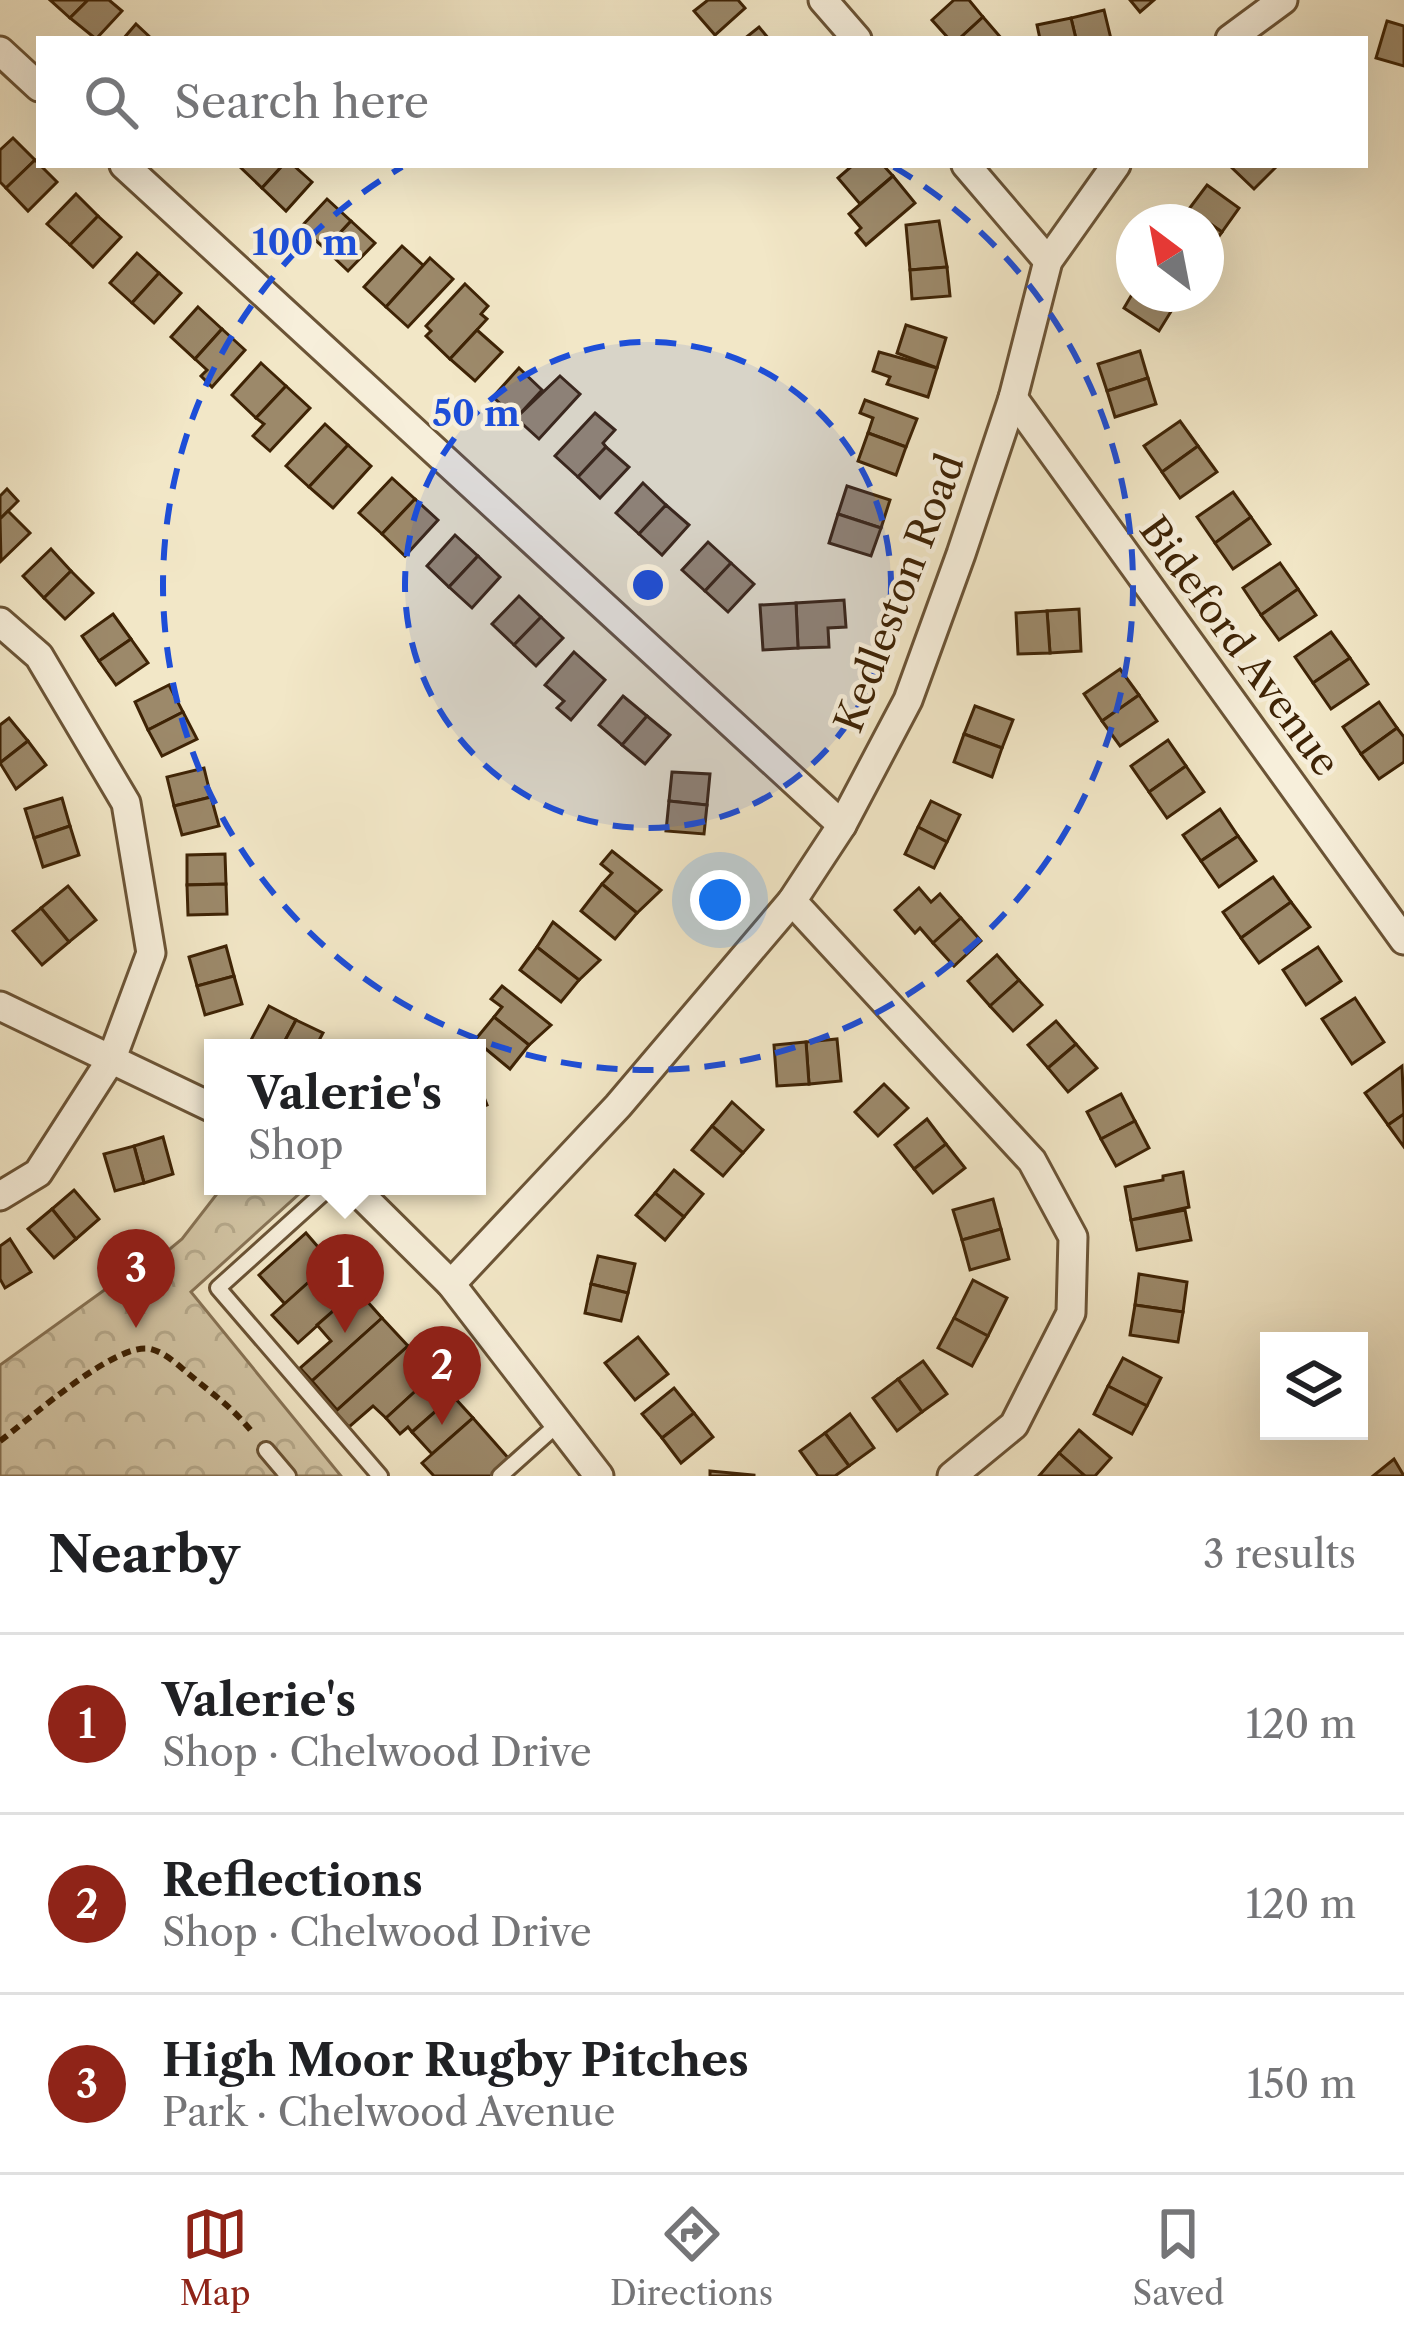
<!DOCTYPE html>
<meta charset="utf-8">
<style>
:root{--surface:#fff;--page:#f2f2f2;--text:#202124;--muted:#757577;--line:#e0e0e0;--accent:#8f2418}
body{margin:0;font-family:"Libre Caslon Text",serif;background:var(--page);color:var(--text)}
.controls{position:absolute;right:36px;bottom:36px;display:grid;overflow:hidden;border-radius:0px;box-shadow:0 12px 48px #0002}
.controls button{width:108px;height:108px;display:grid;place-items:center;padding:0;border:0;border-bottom:3px solid var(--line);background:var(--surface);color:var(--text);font:60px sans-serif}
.compass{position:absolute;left:1116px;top:204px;width:108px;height:108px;border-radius:50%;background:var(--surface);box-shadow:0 12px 48px #0002;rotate:328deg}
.you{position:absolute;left:720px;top:900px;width:42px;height:42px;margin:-30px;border:9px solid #fff;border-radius:50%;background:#1a73e8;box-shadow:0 0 0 18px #1a73e833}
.badge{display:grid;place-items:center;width:78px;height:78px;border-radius:50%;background:var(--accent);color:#fff;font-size:39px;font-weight:700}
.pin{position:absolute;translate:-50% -99px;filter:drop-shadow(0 3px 6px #0008)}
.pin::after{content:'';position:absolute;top:63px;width:42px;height:36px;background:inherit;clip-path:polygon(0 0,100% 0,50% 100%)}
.popup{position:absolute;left:204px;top:1039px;width:282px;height:156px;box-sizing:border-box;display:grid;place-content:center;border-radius:0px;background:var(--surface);filter:drop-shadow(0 3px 9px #0005);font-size:39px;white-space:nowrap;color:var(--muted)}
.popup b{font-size:45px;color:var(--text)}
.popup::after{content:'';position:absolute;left:50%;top:100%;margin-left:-24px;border:24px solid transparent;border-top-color:var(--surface)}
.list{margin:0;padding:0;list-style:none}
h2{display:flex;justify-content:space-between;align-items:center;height:156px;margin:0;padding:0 48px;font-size:51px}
h2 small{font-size:39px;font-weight:400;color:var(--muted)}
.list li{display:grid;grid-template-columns:78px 1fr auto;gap:36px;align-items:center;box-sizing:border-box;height:180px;padding:0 48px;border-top:3px solid var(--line)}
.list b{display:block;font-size:45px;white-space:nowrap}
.list p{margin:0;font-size:39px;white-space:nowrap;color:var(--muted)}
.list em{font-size:39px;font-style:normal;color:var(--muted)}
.icon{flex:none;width:66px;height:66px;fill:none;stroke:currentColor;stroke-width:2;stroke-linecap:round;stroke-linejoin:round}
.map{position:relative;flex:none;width:1404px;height:1476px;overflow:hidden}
.search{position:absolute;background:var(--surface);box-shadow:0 12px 48px #0002;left:36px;right:36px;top:36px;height:132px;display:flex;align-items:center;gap:30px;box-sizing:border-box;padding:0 42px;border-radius:0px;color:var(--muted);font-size:45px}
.sheet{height:696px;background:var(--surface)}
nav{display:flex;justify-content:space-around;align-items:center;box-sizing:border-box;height:168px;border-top:3px solid var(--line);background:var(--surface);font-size:33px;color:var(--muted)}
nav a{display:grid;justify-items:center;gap:6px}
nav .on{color:var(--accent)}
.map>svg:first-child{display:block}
.forest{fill:url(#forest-crowns);stroke:#887456;stroke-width:3}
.building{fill:#9c896a;stroke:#3e2305;stroke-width:3}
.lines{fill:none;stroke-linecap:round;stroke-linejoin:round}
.service-casing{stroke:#6b5436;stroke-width:20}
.minor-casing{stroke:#6b5436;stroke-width:33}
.path{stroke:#3e2305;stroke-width:6;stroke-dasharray:9 6;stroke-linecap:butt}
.service{stroke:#f7efdb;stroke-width:14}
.minor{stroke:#f7efdb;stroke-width:27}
.ring{fill:none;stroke:#1d4ed8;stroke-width:6;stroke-dasharray:21 15}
.labels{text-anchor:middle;stroke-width:9;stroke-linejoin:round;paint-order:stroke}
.street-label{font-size:39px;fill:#3e2305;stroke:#f7efdb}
.centre{fill:#1d4ed8;stroke:#f7efdb;stroke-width:6}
.ring-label{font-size:36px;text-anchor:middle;font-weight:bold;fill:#1d4ed8;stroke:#f7efdb;stroke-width:9;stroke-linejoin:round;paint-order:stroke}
</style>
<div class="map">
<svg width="1404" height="1476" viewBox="0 0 1404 1476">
<defs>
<pattern id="forest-crowns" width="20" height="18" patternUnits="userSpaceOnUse" patternTransform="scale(3)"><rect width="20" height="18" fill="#d3c6a6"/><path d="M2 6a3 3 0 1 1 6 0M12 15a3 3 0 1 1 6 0" fill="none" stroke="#b6aa8d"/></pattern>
</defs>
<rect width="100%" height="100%" fill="#f2e7c7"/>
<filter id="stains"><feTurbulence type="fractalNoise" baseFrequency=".00167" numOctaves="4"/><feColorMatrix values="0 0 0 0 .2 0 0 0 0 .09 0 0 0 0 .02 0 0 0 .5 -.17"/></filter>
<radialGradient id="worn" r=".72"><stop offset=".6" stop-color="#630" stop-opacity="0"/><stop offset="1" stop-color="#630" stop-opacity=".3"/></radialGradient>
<polygon class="forest" points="223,1186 291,1186 300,1193 191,1292 341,1476 0,1476 0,1365 142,1263 147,1268 182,1239"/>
<g class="building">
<polygon points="50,0 88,0 70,18"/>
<polygon points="88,0 109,0 122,11 96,39 70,18"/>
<polygon points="708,0 738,0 745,8 715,35 694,11"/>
<polygon points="954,0 969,0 983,17 959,39 949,39 932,20"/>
<polygon points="1130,0 1154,0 1140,12"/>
<polygon points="1104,10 1111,39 1076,39 1071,18"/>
<polygon points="983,17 1002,39 959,39"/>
<polygon points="1071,18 1076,39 1040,39 1037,25"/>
<polygon points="1387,21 1404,26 1404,66 1376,58"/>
<polygon points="136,24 152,39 123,39"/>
<polygon points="759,27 769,39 744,39"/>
<polygon points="13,138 35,160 6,188 0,182 0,150"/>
<polygon points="35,160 57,182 28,211 6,188"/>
<polygon points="238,165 283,165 262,188"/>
<polygon points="283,165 293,165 312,182 286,211 262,188"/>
<polygon points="853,165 883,165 893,176 860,204 838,178"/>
<polygon points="1229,165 1274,165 1276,167 1254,189"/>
<polygon points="893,176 915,203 866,245 856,233 861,228 849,214"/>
<polygon points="1207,185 1239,208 1222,232 1189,209"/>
<polygon points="76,194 98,216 70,245 47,224"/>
<polygon points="327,199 351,221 325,249 301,227"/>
<polygon points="1189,209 1222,232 1206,254 1206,222 1180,222"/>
<polygon points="98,216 121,237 93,267 70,245"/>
<polygon points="351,221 375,243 348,271 325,249"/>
<polygon points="939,221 947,267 910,270 906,225"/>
<polygon points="402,246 424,266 386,307 364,287"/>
<polygon points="137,253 159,273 132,303 110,283"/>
<polygon points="430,258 453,279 408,327 386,307"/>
<polygon points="947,267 950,296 912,299 910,270"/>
<polygon points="159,273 181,293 154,323 132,303"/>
<polygon points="465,284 488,306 481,314 487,319 450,359 426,336 431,331 426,326"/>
<polygon points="1134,291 1159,294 1175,305 1159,331 1124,308"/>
<polygon points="198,307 222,329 195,359 171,337"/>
<polygon points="906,325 946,338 937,368 897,353"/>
<polygon points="222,329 245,350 212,387 201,376 207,370 195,359"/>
<polygon points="477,330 502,352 475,381 450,359"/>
<polygon points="1140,351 1148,378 1107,391 1098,364"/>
<polygon points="879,352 937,368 928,397 887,384 890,377 873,371"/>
<polygon points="261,363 286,386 256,418 232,395"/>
<polygon points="519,368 542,390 516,418 493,397"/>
<polygon points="560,376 580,394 539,439 516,418"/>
<polygon points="1148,378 1156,404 1115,417 1107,391"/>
<polygon points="286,386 310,408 270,451 253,436 264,424 256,418"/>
<polygon points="865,400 917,419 906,447 868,433 873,418 860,413"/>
<polygon points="595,413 615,430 603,443 606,447 578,477 555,456"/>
<polygon points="1180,421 1198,446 1162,472 1144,446"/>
<polygon points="325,424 348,445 309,487 286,466"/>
<polygon points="868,433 906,447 896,475 858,461"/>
<polygon points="348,445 371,466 333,508 309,487"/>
<polygon points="1198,446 1217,472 1180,498 1162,472"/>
<polygon points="606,447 629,467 600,498 578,477"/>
<polygon points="392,478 415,499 382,534 359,513"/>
<polygon points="643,483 666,505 639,534 616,513"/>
<polygon points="847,486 890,500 881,528 838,514"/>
<polygon points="7,489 18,501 0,519 0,496"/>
<polygon points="1233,492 1251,517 1215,543 1197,517"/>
<polygon points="415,499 438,520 405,556 382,534"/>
<polygon points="666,505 689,525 662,555 639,534"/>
<polygon points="8,511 30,533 1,561 0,519"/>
<polygon points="838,514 881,528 871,556 829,543"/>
<polygon points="1251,517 1270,544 1233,569 1215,543"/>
<polygon points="455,535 478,556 449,587 427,566"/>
<polygon points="708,542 731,563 705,591 682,570"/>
<polygon points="51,549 71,571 44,598 23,576"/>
<polygon points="478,556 500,577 472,608 449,587"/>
<polygon points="731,563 754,584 728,612 705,591"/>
<polygon points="1280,563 1298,589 1261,615 1243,588"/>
<polygon points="71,571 93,593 65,619 44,598"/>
<polygon points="1298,589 1316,615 1279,640 1261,615"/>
<polygon points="519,596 541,617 514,645 492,624"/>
<polygon points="844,600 846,627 828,628 829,647 798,648 796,603"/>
<polygon points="796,603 798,648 763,650 760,605"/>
<polygon points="1079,609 1081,651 1050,653 1047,611"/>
<polygon points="1047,611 1050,653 1018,654 1016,613"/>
<polygon points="113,614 131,639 99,661 82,636"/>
<polygon points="541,617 563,638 536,666 514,645"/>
<polygon points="1331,632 1350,658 1313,683 1295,657"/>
<polygon points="131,639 148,663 116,685 99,661"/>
<polygon points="574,652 605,680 571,720 557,708 564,701 545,685"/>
<polygon points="1350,658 1368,684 1331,709 1313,683"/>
<polygon points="1120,669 1139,695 1102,721 1084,694"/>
<polygon points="169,685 183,712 148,730 135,702"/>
<polygon points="1139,695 1157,721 1120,746 1102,721"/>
<polygon points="623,696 647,716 622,745 599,725"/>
<polygon points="1379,702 1397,728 1361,754 1343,727"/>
<polygon points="975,706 1013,720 1002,748 964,734"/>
<polygon points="183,712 197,739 162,756 148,730"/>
<polygon points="647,716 670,735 645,764 622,745"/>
<polygon points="9,718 28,741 0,763 0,725"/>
<polygon points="1397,728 1404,737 1404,762 1379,779 1361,754"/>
<polygon points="964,734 1002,748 992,777 954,762"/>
<polygon points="1168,740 1186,766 1149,792 1131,766"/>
<polygon points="28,741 46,765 16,789 0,763"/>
<polygon points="1186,766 1204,792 1167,818 1149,792"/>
<polygon points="204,768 211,797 174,806 167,777"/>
<polygon points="672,772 710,774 707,805 669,801"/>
<polygon points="211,797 219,826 182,835 174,806"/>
<polygon points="62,798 70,826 34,838 25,809"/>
<polygon points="669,801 707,805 704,834 666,831"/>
<polygon points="931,801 960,815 947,842 918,827"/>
<polygon points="1220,809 1238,836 1201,861 1183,835"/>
<polygon points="70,826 79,855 43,867 34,838"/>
<polygon points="918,827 947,842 934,868 905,854"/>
<polygon points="1238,836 1256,861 1219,887 1201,861"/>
<polygon points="612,851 661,890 637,913 602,884 612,873 601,864"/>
<polygon points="225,854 226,884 187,885 187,855"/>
<polygon points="1273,877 1291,902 1241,938 1223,912"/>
<polygon points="226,884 227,914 188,915 187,885"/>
<polygon points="602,884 637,913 615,939 581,911"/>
<polygon points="68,886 96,920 69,942 41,908"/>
<polygon points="919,888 931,902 940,894 961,918 933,943 920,928 915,933 895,910"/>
<polygon points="1291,902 1310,927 1259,963 1241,938"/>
<polygon points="41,908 69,942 42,965 13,931"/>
<polygon points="961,918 981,941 954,966 933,943"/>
<polygon points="553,922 600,960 579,980 537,947"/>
<polygon points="226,946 234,976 197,986 189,957"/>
<polygon points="537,947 579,980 561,1002 520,970"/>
<polygon points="1318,947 1341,981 1306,1005 1283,970"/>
<polygon points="997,955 1019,980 990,1006 968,981"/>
<polygon points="234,976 242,1004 205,1015 197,986"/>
<polygon points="1019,980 1042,1005 1013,1031 990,1006"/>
<polygon points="502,986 551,1025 529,1045 494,1017 502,1007 491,999"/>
<polygon points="1355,998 1384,1042 1352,1064 1322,1019"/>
<polygon points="269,1006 296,1020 281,1048 267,1048 251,1040"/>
<polygon points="494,1017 529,1045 510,1069 475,1040"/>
<polygon points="296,1020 323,1033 315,1048 281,1048"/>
<polygon points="1056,1021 1076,1044 1048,1068 1028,1045"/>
<polygon points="837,1039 841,1081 809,1084 806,1042"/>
<polygon points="806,1042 809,1084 777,1086 774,1045"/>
<polygon points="1076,1044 1097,1068 1068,1092 1048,1068"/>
<polygon points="1402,1066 1404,1114 1388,1125 1365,1093"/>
<polygon points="477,1079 487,1105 477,1109"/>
<polygon points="884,1084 908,1108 878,1136 855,1112"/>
<polygon points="1121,1094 1135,1121 1101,1139 1087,1112"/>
<polygon points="732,1102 763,1130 743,1153 712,1126"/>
<polygon points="1404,1114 1404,1147 1388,1125"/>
<polygon points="927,1119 946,1144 914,1169 895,1145"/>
<polygon points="1135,1121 1149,1148 1116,1166 1101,1139"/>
<polygon points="712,1126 743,1153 723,1176 692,1150"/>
<polygon points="163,1137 173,1174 144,1183 134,1146"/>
<polygon points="946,1144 965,1168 933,1193 914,1169"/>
<polygon points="134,1146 144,1183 115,1191 104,1154"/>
<polygon points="674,1170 703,1194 684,1217 655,1193"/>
<polygon points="1183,1172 1189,1207 1131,1220 1125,1187 1163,1180 1163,1176"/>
<polygon points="74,1190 99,1219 76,1239 52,1209"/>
<polygon points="655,1193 684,1217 665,1240 636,1215"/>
<polygon points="993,1199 1001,1229 962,1240 953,1210"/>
<polygon points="52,1209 76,1239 54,1258 28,1229"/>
<polygon points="1185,1210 1191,1240 1137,1250 1131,1220"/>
<polygon points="1001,1229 1009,1259 970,1270 962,1240"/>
<polygon points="306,1233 331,1262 285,1304 259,1275"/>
<polygon points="10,1239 31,1272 5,1288 0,1279 0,1246"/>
<polygon points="598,1256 635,1264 628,1293 591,1284"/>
<polygon points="331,1262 357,1290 298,1343 272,1315"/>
<polygon points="1139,1274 1187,1282 1183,1312 1135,1305"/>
<polygon points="973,1280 1007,1298 988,1336 954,1318"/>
<polygon points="591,1284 628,1293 621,1321 585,1313"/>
<polygon points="357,1290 382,1318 312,1381 300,1368 331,1341 317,1325"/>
<polygon points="1135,1305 1183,1312 1178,1342 1130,1335"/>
<polygon points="382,1318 408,1346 337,1410 312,1381"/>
<polygon points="954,1318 988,1336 972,1366 938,1348"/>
<polygon points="638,1337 668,1374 635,1400 605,1363"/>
<polygon points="408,1346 433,1375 386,1418 373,1406 349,1427 335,1412"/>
<polygon points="1123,1358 1161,1378 1147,1406 1108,1386"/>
<polygon points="923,1361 947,1394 922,1412 898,1379"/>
<polygon points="433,1375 453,1396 412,1432 408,1427 400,1434 386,1418"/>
<polygon points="898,1379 922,1412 897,1431 873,1398"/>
<polygon points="1108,1386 1147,1406 1132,1434 1094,1414"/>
<polygon points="674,1388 694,1413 662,1438 642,1414"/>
<polygon points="453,1396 473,1418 432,1454 412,1432"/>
<polygon points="694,1413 713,1437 681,1463 662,1438"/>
<polygon points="850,1414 874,1448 849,1466 825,1433"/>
<polygon points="473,1418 510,1460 492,1476 434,1476 422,1463"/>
<polygon points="1079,1430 1111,1458 1095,1476 1085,1476 1059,1453"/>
<polygon points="825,1433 849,1466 835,1476 818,1476 800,1451"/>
<polygon points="1059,1453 1085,1476 1039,1476"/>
<polygon points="1394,1459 1404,1476 1373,1476"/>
<polygon points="710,1471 754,1475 754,1476 710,1476"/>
</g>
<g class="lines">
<g class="service-casing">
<g id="service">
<polyline points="331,1186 218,1288 380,1476"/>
<polyline points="266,1450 288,1476"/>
<polyline points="500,1476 559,1423"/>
</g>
</g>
<g class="minor-casing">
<g id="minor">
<polyline points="823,0 857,39"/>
<polyline points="1230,39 1283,0"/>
<polyline points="0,51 39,87"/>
<polyline points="124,165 842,825"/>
<polyline points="966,165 1048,261"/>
<polyline points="1013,398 1404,940"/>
<polyline points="0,622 39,656 126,803 151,953 112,1058 38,1173 0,1196"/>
<polyline points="792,901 1032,1161 1073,1237 1071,1313 1014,1425 952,1476"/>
<polyline points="0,1006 213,1108"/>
<polyline points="352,1186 451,1284 599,1476"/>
<polyline points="451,1284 618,1106 792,901 842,825 908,700 961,554 1013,398 1048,261 1116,165"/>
</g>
</g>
<path class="path" d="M0 1441C31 1418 116 1341 151 1349 166 1353 179 1366 190 1375 216 1397 231 1406 253 1433"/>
<use href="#service" class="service"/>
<use href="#minor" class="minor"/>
</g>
<circle cx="648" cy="585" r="243" fill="#1d4ed8" fill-opacity=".12"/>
<g class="ring">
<circle cx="648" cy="585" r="243"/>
<path d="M894 167A485 485 0 1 1 402 167"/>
</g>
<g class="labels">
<g class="street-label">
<text transform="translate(899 593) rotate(-69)" y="14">Kedleston Road</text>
<text transform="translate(1240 646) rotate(54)" y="14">Bideford Avenue</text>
</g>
</g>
<circle cx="648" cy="585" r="18" class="centre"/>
<g class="ring-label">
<text x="305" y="255">100 m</text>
<text x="476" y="426">50 m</text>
</g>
<rect width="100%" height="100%" filter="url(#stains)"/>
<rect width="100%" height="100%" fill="url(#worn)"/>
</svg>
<div class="controls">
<button><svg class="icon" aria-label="layers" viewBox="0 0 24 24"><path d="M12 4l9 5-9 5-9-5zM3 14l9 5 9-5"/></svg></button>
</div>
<svg class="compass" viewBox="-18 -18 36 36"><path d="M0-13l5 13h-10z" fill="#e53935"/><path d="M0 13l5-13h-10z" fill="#757577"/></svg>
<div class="you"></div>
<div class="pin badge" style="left:345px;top:1333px">1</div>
<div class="popup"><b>Valerie's</b>Shop</div>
<div class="pin badge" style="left:442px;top:1425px">2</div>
<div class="pin badge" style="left:136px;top:1328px">3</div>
<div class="search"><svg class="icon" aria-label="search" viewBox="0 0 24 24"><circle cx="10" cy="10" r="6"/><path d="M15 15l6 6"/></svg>Search here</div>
</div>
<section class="sheet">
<h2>Nearby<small>3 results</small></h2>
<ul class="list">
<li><span class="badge">1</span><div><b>Valerie's</b><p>Shop · Chelwood Drive</p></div><em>120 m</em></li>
<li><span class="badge">2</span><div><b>Reflections</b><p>Shop · Chelwood Drive</p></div><em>120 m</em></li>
<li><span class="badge">3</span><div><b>High Moor Rugby Pitches</b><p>Park · Chelwood Avenue</p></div><em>150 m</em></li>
</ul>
</section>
<nav>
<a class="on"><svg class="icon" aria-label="map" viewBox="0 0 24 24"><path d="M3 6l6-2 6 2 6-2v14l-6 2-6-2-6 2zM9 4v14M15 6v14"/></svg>Map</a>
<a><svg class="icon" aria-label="directions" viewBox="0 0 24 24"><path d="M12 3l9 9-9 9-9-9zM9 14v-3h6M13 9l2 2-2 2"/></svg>Directions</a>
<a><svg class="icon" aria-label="saved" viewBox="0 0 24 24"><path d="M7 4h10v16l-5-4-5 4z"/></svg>Saved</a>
</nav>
